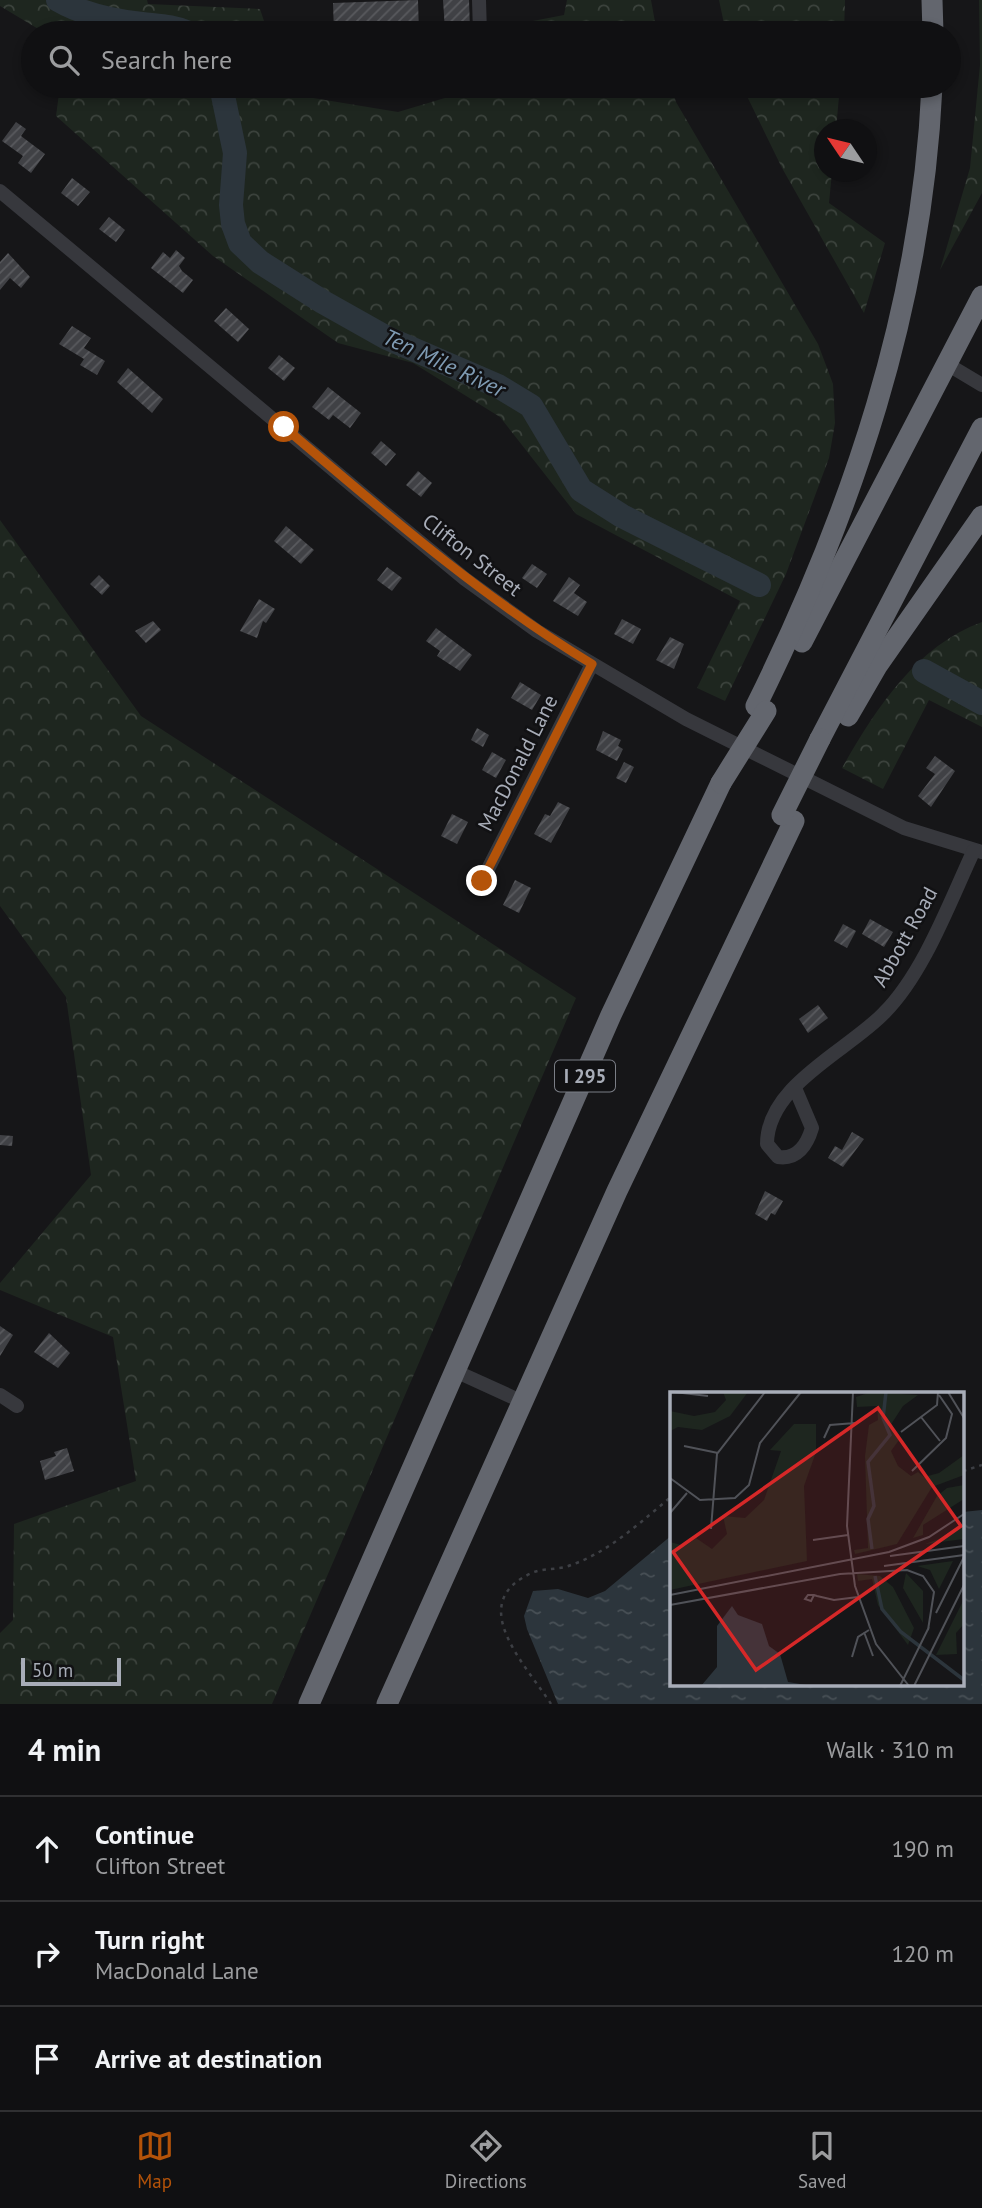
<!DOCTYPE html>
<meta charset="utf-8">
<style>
:root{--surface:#101012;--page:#1e1e20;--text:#f1f3f6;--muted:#9c9d9f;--line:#303032;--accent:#b45309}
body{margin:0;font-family:"PT Sans",sans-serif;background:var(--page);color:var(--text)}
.compass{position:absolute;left:814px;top:119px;width:63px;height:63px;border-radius:50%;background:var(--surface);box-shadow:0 4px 10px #0003;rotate:305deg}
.scale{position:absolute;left:21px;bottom:18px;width:100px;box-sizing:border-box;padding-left:7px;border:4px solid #a8adb8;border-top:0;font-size:19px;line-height:24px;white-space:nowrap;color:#a8adb8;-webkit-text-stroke:5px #111113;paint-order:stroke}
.stop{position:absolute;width:21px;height:21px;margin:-16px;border:5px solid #b45309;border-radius:50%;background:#fff}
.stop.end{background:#b45309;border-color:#fff;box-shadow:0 2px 7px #0008}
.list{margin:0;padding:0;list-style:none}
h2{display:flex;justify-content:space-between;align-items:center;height:91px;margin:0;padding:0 28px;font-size:30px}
h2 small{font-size:23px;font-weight:400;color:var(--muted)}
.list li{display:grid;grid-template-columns:46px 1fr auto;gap:21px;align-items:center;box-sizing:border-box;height:105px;padding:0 28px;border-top:2px solid var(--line)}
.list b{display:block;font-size:26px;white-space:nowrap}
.list p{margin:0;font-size:23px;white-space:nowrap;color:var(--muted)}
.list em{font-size:23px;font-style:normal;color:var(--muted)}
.icon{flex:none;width:38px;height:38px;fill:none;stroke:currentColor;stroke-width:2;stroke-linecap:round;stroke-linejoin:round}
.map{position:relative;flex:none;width:982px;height:1704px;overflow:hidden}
.search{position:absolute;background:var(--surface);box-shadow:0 4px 10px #0003;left:21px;right:21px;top:21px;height:77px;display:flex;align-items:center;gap:18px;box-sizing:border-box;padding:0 24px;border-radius:38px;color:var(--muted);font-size:26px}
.sheet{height:406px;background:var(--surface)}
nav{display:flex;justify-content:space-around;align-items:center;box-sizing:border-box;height:98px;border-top:2px solid var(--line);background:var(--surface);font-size:19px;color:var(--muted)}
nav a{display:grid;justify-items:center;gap:4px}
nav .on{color:var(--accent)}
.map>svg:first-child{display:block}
.forest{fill:url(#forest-crowns)}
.water{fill:url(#water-ripples)}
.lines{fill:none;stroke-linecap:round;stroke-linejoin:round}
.river{stroke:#2c353c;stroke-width:24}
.building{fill:url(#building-hatch)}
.path{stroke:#3d3f44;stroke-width:2.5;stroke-dasharray:3.5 5;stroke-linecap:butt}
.minor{stroke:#37383d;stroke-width:14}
.highway{stroke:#63666e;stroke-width:21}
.highway-bridge{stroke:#63666e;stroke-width:21}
.route{stroke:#b45309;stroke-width:9}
.labels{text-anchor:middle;stroke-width:5;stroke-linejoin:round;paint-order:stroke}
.shield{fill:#111113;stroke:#7b7e86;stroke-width:2}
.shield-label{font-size:19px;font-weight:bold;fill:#a8adb8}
.street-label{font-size:21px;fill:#a8adb8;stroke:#111113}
.water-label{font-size:23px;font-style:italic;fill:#7f9bb3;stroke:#111113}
.inset-river{fill:none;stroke:#2c353c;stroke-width:3.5}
.inset-road{fill:none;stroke:#505258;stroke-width:2}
.view{fill:#d62828;fill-opacity:0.15;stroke:#d62828;stroke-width:3.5}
.inset-edge{fill:none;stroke:#a8adb8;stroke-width:3.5}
</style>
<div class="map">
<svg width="982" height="1704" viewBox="0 0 982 1704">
<defs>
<pattern id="forest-crowns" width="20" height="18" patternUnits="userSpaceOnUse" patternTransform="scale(1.75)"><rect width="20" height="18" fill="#1e261f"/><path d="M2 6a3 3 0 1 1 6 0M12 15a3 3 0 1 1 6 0" fill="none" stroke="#3c433d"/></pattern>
<pattern id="water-ripples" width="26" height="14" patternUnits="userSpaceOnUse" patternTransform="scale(1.75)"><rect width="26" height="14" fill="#2c353c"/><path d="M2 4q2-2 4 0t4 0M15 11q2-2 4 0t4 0" fill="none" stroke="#485056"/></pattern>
<pattern id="building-hatch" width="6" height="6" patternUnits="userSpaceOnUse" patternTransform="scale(1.75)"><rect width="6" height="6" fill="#404145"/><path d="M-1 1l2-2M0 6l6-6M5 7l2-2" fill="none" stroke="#595a5e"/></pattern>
</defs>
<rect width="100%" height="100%" fill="#161618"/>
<g class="forest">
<polygon points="0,0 147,0 148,4 260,9 268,33 45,33 0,6"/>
<polygon points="567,0 651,0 657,33 512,33 512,25 564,15"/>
<polygon points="719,0 845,0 844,33 726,33"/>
<polygon points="979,0 982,0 982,193 940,270 970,168 980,65"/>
<polygon points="60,86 286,86 289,94 398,112 485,86 671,86 676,102 818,344 833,384 835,423 829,458 786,574 725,701 697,688 740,601 576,514 500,417 413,363 338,343 213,256 56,116"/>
<polygon points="742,86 840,86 836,129 824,130 824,172 832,172 829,203 885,243 864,313 782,168"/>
<polygon points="0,520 141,716 576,998 272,1704 0,1704 0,1633 13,1620 14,1524 136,1481 113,1337 0,1290 0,1283 91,1175 66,997 0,906"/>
<path d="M982 622V727L929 700 883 789 842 768C875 710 916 646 982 622Z"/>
</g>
<polygon class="water" points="982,1510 982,1704 558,1704 527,1629 524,1616 533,1591 558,1589 588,1598 605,1591 672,1535 672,1685 963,1685 963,1512"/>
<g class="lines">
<g class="river">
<path d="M58 0C82 14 114 21 142 24 159 26 173 26 189 33"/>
<polyline points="221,86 235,153 231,205 233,224 240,243 260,262 323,302 387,338 498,386 531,406 581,490 622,516 759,585"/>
<polyline points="924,671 982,703"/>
</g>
</g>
<g class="building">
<polygon points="418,0 419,33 334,33 333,3"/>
<polygon points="443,0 469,0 470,29 445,30"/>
<polygon points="16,122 26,129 21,136 45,154 31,173 18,163 23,156 2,141"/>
<polygon points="72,178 90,192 78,206 61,193"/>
<polygon points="109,217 125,230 116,242 99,229"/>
<polygon points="176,250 185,258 179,266 182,271 193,280 183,293 151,268 163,252 170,258"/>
<polygon points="8,253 30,277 21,288 10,278 0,290 0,262"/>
<polygon points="226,308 249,329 238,342 214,321"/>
<polygon points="72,326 91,338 84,348 105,361 97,375 80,365 84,359 59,344"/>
<polygon points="279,355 295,368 284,381 268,368"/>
<polygon points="128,368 163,399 152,413 117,382"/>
<polygon points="328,387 361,413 350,428 333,415 329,420 312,407"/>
<polygon points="381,441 396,454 386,466 371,453"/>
<polygon points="418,471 432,483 421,497 406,485"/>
<polygon points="286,526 314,550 301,564 274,541"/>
<polygon points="532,564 547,574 537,588 522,578"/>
<polygon points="387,567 402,578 392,591 377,580"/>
<polygon points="99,575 110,586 102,595 90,584"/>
<polygon points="569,577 580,585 574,593 587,602 578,616 553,601"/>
<polygon points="259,599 275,609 266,623 263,621 257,638 240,631"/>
<polygon points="622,619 641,629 633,644 614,634"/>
<polygon points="153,621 161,630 146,643 135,631"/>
<polygon points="436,628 472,655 460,671 437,656 440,651 426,641"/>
<polygon points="670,637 684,644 674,669 656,660"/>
<polygon points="520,682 541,695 532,710 511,698"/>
<polygon points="477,728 489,735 483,747 471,740"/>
<polygon points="603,731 621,740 618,746 623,749 617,761 596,750"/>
<polygon points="492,752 506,760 496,778 482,770"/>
<polygon points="935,756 955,771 931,807 918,796 935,774 926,768"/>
<polygon points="624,762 634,767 626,783 616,778"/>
<polygon points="558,802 570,808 551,843 534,834 545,814 550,816"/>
<polygon points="452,814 468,822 457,844 441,836"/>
<polygon points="515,880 531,888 519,913 503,905"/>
<polygon points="870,919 893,932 884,947 862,934"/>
<polygon points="843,924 856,931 847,948 834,941"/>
<polygon points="818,1005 828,1018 808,1033 799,1019"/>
<polygon points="852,1132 864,1139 843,1167 828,1158 835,1146 842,1150"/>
<polygon points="0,1135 13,1136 12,1146 0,1145"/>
<polygon points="765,1191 783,1201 775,1215 771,1213 767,1221 755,1214"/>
<polygon points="0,1326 13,1335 0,1356"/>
<polygon points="49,1333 70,1353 58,1368 34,1352"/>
<polygon points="67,1448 74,1471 45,1480 40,1461 56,1456 54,1452"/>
</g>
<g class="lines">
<g class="path">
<polyline points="963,1471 982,1465"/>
<path d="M551 1704C527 1666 462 1602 534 1572 545 1568 559 1570 571 1565 609 1552 642 1521 672 1496"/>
</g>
<g class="minor">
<polyline points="479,0 480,33"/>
<polyline points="0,191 385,513 465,579 537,631 686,719 904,828 982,852"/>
<polyline points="947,364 982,385"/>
<polyline points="482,881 592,664"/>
<path d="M795 1088 812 1128C807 1145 797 1160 778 1157L767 1144C767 1085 849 1050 884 1013 924 973 950 901 974 850"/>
<polyline points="455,1371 521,1401"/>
<polyline points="0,1395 17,1406"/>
</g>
<g class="highway">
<polyline points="932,0 933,33"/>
<polyline points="802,642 982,296"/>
<path d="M756 706C853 510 922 306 932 86"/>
<polyline points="848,716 877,666 982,516"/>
<polyline points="820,739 982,428"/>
<polyline points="309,1704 611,1015 721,783"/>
<polyline points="387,1704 617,1191 794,821"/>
</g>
<g class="highway-bridge">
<polyline points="721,783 766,711"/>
<polyline points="782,815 820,739"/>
</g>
</g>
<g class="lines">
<path class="route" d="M284 427C383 511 480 596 592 664L482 881"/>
</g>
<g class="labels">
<rect class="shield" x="555" y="1060.5" width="60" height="31" rx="5"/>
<g class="shield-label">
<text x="585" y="1083">I 295</text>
</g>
<g class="street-label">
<text transform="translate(472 555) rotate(38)" y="7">Clifton Street</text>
<text transform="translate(518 763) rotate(-63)" y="7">MacDonald Lane</text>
<text transform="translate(905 937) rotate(-61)" y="7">Abbott Road</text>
</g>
<g class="water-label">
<text transform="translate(444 363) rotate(25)" y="8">Ten Mile River</text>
</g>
</g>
<g transform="translate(670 1392)">
<rect width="294" height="294" fill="#161618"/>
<path d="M53 0H78L60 24 32 38 8 35 0 39V19L24 24 45 20 56 8Z" fill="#1e261f"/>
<path d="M201 0 248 3 233 14 220 34 229 48 221 59 228 74 241 84 248 80 254 85 269 81 294 63V83L262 95 227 152 185 162 184 158 198 156 195 64 199 33 208 28 207 14 187 15 186 5ZM124 32H146V60L134 94 137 169 0 198V150L15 154 26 146 42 157 57 142 53 124 75 126 94 108 111 59 100 58ZM294 93V107L253 133V143L243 146 267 104 277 96ZM294 131V147L255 152 269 147ZM283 169 269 197 260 178 247 174ZM236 181 253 199V231L233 196ZM187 182 210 184 223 195 244 236 238 253 208 213 202 187 188 189ZM293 209 294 232 286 241 287 262 266 263Z" fill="#1e261f"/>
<path d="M62 214 68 223 92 232 99 254 110 262 118 290 142 294H31L47 275V234Z" fill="#2c353c"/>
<path class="inset-river" d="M202 157 198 127 204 114 198 70 220 43 213 26 216 0M205 184 212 217 231 240 294 288"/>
<path class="inset-road" d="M4 0 38 4M183 0 177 134 185 194 206 252 239 294M278 0 294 26M251 25 270 49M231 40 267 13 268 0M154 46 160 33 185 31M14 54 48 61M242 79 276 46 282 22 269 3M0 86 30 108 65 106 79 93 90 51 131 0M0 121 17 101M41 137 47 62 95 0M143 148 178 143M220 164 294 154M214 174 294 163M0 203 219 160 259 145 294 122M144 203 141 209 135 207 138 203H144L147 204 164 208 188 205M0 213 170 182 237 178 253 184 264 200 258 238M266 221 294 165M194 240 203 264M182 265 188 245 199 238M230 294 259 235M244 294 294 193"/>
<path class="view" d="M208 16 291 134 86 278 3 160Z"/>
<rect width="294" height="294" class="inset-edge"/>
</g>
</svg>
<svg class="compass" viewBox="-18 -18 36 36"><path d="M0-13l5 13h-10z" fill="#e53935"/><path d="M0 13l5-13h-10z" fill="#9c9d9f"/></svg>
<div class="scale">50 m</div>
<div class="stop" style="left:284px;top:427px"></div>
<div class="stop end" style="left:482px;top:881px"></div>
<div class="search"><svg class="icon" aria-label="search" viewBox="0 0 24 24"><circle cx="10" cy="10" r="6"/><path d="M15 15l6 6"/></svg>Search here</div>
</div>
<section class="sheet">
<h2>4 min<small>Walk · 310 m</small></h2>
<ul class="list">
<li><svg class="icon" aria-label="ahead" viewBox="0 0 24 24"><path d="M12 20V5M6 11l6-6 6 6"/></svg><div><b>Continue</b><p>Clifton Street</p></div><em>190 m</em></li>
<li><svg class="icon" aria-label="right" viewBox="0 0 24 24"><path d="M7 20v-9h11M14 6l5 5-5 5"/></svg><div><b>Turn right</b><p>MacDonald Lane</p></div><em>120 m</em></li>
<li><svg class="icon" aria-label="arrive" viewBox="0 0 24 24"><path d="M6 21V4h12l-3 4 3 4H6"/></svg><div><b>Arrive at destination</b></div></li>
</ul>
</section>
<nav>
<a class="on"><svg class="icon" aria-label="map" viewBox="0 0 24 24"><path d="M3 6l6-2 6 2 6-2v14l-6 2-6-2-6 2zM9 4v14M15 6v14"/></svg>Map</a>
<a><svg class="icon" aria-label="directions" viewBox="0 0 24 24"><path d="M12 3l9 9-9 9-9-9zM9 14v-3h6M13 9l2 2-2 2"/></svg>Directions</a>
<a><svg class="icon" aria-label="saved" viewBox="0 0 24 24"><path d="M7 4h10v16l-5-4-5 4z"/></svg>Saved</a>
</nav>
